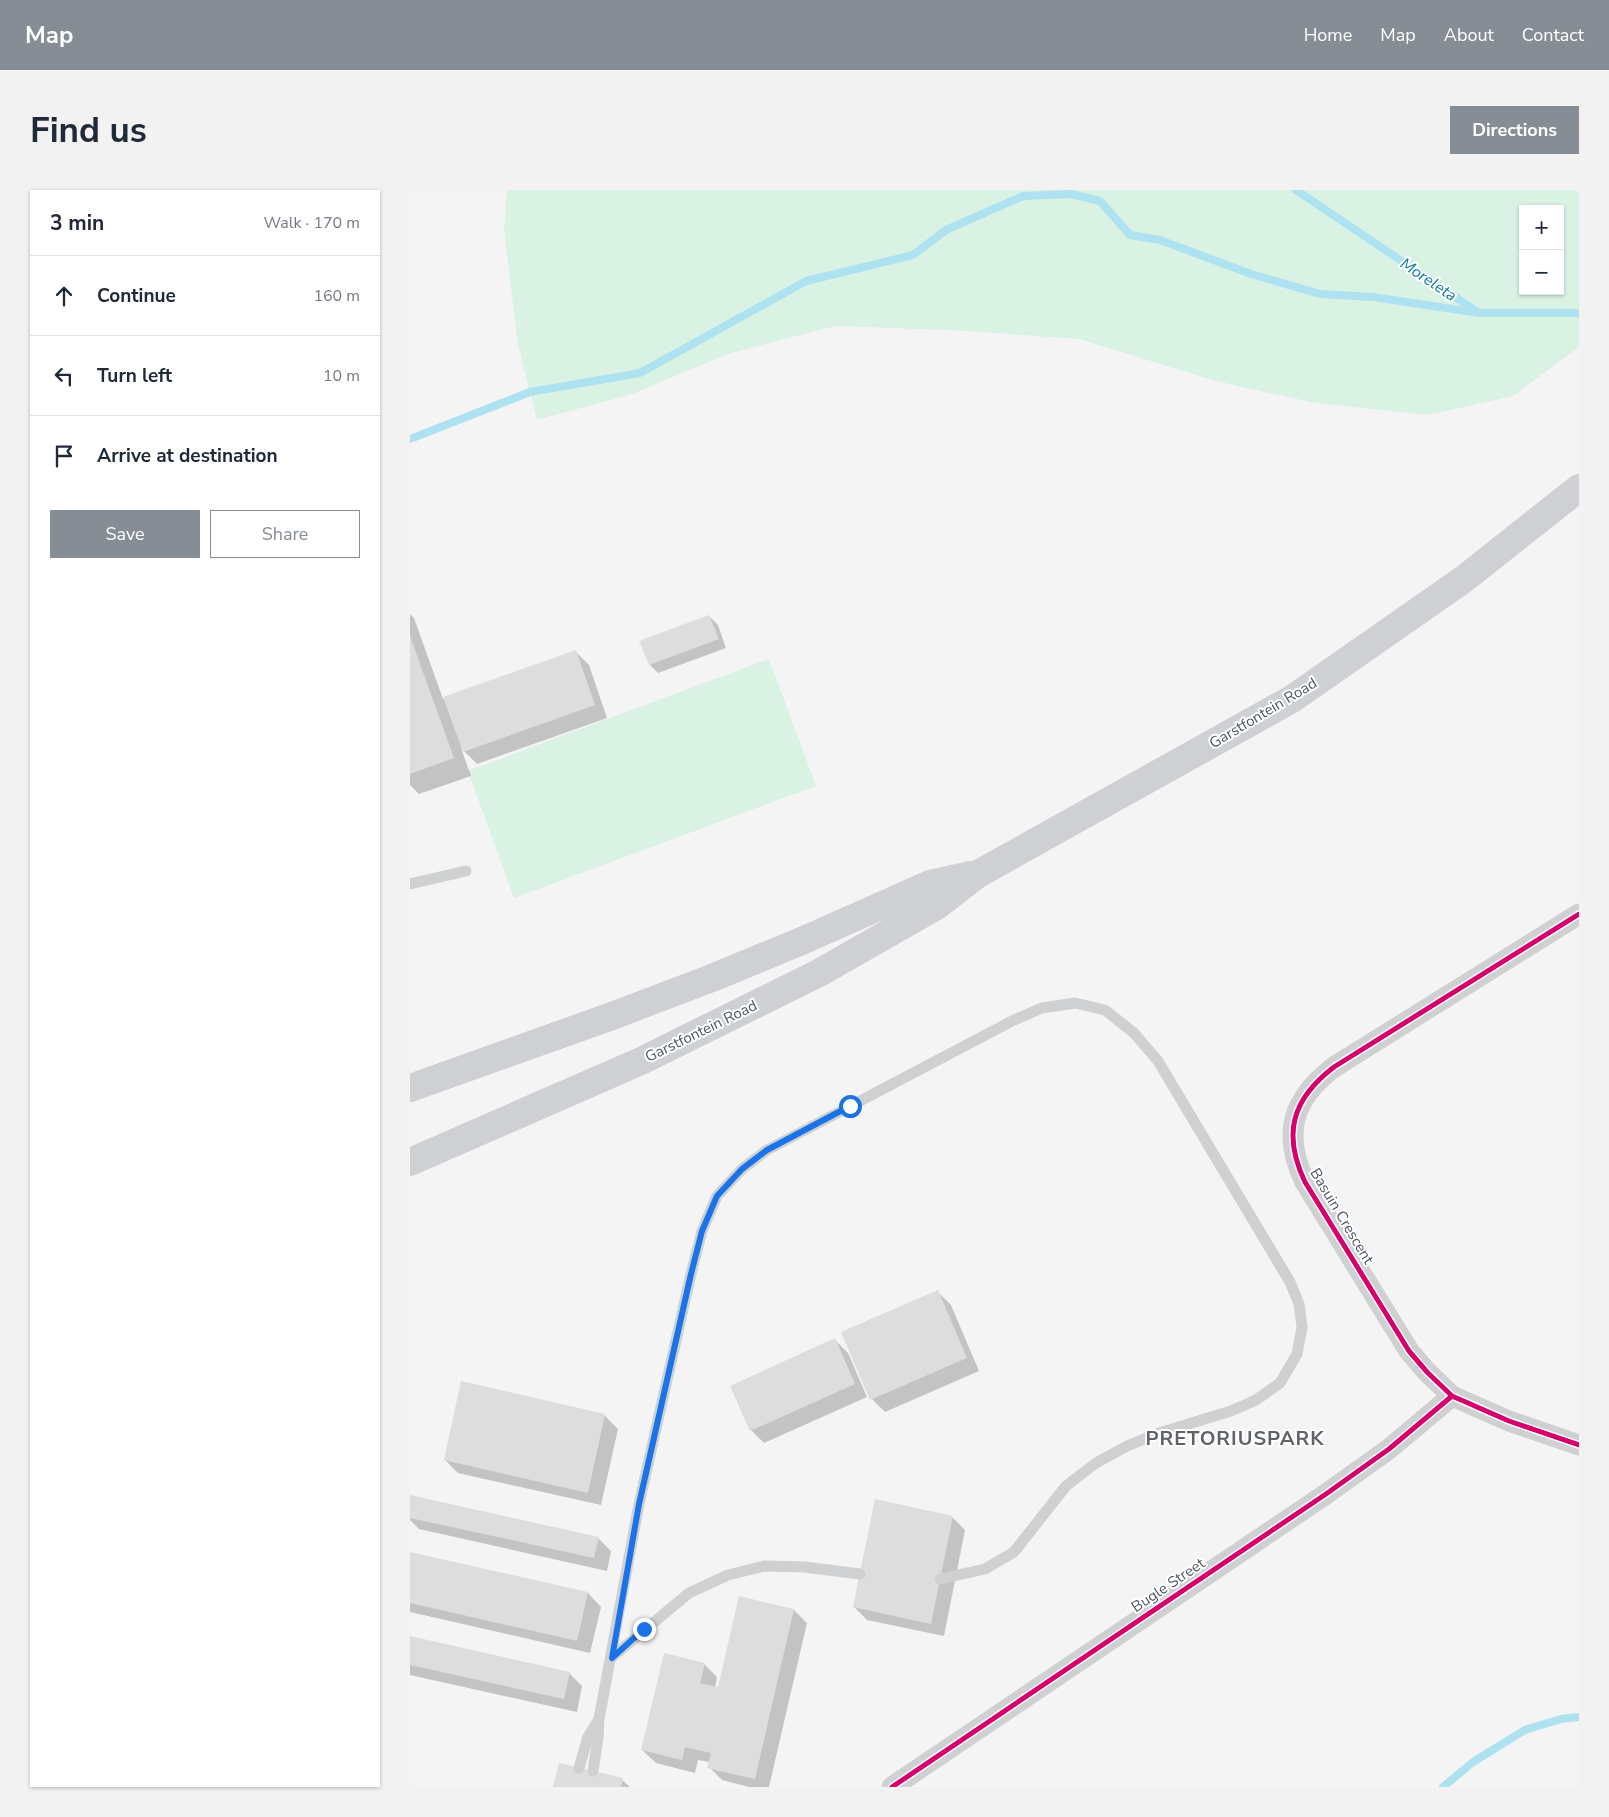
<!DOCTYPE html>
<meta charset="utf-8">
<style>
:root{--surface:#fff;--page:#f2f2f3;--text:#1f2937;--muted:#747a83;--line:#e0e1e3;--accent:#868d94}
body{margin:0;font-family:"Nunito Sans",sans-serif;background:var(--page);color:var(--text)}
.controls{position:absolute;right:15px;top:15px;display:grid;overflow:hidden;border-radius:0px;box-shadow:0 1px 4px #0004}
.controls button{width:45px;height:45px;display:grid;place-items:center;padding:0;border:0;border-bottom:1px solid var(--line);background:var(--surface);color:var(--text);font:25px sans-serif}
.stop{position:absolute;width:15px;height:15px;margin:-11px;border:4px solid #1a73e8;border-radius:50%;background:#fff}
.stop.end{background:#1a73e8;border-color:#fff;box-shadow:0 1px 5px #0008}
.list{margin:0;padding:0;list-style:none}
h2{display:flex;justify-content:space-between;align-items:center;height:65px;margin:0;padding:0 20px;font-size:21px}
h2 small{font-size:16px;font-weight:400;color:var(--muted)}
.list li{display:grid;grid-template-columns:32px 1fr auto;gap:15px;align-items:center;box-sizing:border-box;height:80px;padding:0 20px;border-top:1px solid var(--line)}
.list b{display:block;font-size:19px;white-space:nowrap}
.list em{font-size:16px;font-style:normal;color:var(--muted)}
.actions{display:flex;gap:10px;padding:15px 20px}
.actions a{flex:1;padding:11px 0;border:1px solid var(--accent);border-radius:0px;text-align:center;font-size:18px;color:var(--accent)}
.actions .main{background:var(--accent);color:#fff}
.icon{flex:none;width:28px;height:28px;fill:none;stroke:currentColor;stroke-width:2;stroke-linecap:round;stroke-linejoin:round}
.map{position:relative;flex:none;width:1169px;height:1597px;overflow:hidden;border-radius:0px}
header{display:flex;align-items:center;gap:30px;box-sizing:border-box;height:70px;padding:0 25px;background:var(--accent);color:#fff}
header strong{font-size:24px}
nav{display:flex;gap:28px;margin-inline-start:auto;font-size:18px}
.intro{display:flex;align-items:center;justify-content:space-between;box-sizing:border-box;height:120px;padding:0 30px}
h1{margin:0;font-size:35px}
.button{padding:12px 22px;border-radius:0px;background:var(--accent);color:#fff;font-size:18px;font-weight:700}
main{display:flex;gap:30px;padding:0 30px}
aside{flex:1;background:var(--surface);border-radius:0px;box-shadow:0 1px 4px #0004}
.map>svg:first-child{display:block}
.green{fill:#d9f2e3;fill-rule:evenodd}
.shadow{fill:#0003}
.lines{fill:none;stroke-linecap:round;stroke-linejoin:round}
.stream{stroke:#aee2f0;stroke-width:8}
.building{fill:#ddddde}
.lane{stroke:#ced0d2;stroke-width:11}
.street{stroke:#ced0d2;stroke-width:21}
.secondary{stroke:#ced0d4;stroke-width:28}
.cycleway-casing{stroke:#fff;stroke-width:8}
.cycleway{stroke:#d6006c;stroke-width:5}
.route{stroke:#1a73e8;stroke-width:6}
.labels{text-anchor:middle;stroke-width:4;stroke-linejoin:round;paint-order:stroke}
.street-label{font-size:15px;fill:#4a5661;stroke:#fff}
.water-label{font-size:16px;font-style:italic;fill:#0c7c9b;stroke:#fff}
.district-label{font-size:20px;font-weight:bold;letter-spacing:1px;fill:#5f6368;stroke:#fff}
</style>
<header>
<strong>Map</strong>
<nav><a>Home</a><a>Map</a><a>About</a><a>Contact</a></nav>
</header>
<div class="intro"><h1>Find us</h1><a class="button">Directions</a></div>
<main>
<aside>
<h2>3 min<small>Walk · 170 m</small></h2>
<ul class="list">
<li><svg class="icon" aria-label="ahead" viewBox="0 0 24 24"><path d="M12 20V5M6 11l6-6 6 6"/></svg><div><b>Continue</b></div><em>160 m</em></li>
<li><svg class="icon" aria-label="left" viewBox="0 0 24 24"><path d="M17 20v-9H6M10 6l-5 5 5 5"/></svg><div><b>Turn left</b></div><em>10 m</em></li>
<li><svg class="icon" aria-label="arrive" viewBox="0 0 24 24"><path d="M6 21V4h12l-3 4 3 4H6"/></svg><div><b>Arrive at destination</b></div></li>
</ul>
<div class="actions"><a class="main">Save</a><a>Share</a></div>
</aside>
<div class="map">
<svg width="1169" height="1597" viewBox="0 0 1169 1597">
<rect width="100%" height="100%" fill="#f4f4f4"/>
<g class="green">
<path d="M97 0H1162L1169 1V157L1103 206 1018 225 905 213 806 191 669 149 542 140 425 136 318 164 222 204 127 230 108 155 94 40ZM1113 19H1150V101H1113Z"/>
<polygon points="359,469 406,596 104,708 58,581"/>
</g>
<g class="shadow">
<polygon points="0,424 4,428 33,509 166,462 179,475 197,528 67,574 51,558 61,586 9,604 0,595"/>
<polygon points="299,426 308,435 316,458 248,483 240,475"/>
<polygon points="528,1102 541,1115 569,1181 475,1222 462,1209"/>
<polygon points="425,1150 438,1163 457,1207 354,1253 341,1240"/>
<polygon points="52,1193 195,1226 208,1239 191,1315 48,1283 35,1270"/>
<polygon points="0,1308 188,1348 201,1361 197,1381 9,1339 0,1330"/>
<polygon points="542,1327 555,1340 534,1446 457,1430 444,1417"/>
<polygon points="0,1363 178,1403 191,1417 180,1463 0,1422"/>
<polygon points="330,1407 384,1420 397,1433 359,1597 339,1597 312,1590 299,1577 300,1572 288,1570 285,1583 246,1573 232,1560 294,1474 307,1487 305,1498 309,1499"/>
<polygon points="0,1447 159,1483 172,1496 167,1522 0,1485"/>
<polygon points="212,1590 220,1597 144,1597"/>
</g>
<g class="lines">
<g class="stream">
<polyline points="886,0 1069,123 1169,123"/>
<polyline points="0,249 120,202 230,183 396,91 503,65 536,40 613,6 661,4 690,11 720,45 750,50 841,84 910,104 963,107 1069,123"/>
<polyline points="1033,1597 1063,1572 1115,1540 1151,1529 1169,1527"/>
</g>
</g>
<g class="building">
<polygon points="299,425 309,449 239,475 229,451"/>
<polygon points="0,446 44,568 0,584"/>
<polygon points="166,460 185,515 53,562 33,507"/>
<polygon points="528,1100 557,1168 460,1210 431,1142"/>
<polygon points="425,1148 445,1194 340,1241 320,1196"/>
<polygon points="51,1191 195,1224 178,1303 34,1270"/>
<polygon points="0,1305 189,1347 184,1368 0,1328"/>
<polygon points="465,1309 543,1326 521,1434 443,1417"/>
<polygon points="0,1362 178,1402 167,1451 0,1413"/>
<polygon points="329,1406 384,1419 345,1589 297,1578 301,1563 275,1557 272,1570 231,1560 254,1463 295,1473 290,1493 308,1497"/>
<polygon points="0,1446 160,1482 154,1509 0,1475"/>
<polygon points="149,1573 213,1588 211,1597 143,1597"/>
</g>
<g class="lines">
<g class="lane">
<polyline points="0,694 56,681"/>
<polyline points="201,1468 279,1403 318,1385 354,1376 394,1377 450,1384"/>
<polyline points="169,1578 178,1547 188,1531"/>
<polyline points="183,1581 188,1548 189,1529 229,1314 281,1084 292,1041 307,1006 332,979 357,960 604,830 632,818 665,813 695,820 724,843 748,871 880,1092 889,1114 892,1137 887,1164 870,1193 846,1210 821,1221 749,1243 717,1256 686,1273 656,1296 604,1362 575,1379 530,1389"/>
</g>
<g class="street">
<path d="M1169 724 924 877C882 909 872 944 895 992L999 1161 1017 1182 1042 1206 1099 1231 1169 1255"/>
<polyline points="482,1597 916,1304 979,1259 1042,1206"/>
</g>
<g class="secondary">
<polyline points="0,898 202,826 302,788 394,750 520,694 561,685"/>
<polyline points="0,972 231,871 409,783 528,715 568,684 882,509 1054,389 1169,298"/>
</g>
<g class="cycleway-casing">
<g id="cycleway">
<path d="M1169 724 924 877C882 909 872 944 895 992L999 1161 1017 1182 1042 1206 1099 1231 1169 1255"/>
<polyline points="482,1597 916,1304 979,1259 1042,1206"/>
</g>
</g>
<use href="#cycleway" class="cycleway"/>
</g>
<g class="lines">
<polyline class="route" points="234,1439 202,1468 229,1314 281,1084 292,1041 307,1006 332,979 357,960 440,916"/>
</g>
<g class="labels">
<g class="street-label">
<text transform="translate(853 523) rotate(-31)" y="5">Garstfontein Road</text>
<text transform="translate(291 841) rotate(-26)" y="5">Garstfontein Road</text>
<text transform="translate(932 1026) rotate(59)" y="5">Basuin Crescent</text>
<text transform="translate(758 1395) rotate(-34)" y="5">Bugle Street</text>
</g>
<g class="water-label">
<text transform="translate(1019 89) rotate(34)" y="6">Moreleta</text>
</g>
<g class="district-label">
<text x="825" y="1255">PRETORIUSPARK</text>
</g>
</g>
</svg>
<div class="controls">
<button>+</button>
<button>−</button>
</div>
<div class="stop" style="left:440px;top:916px"></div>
<div class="stop end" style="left:234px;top:1439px"></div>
</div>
</main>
